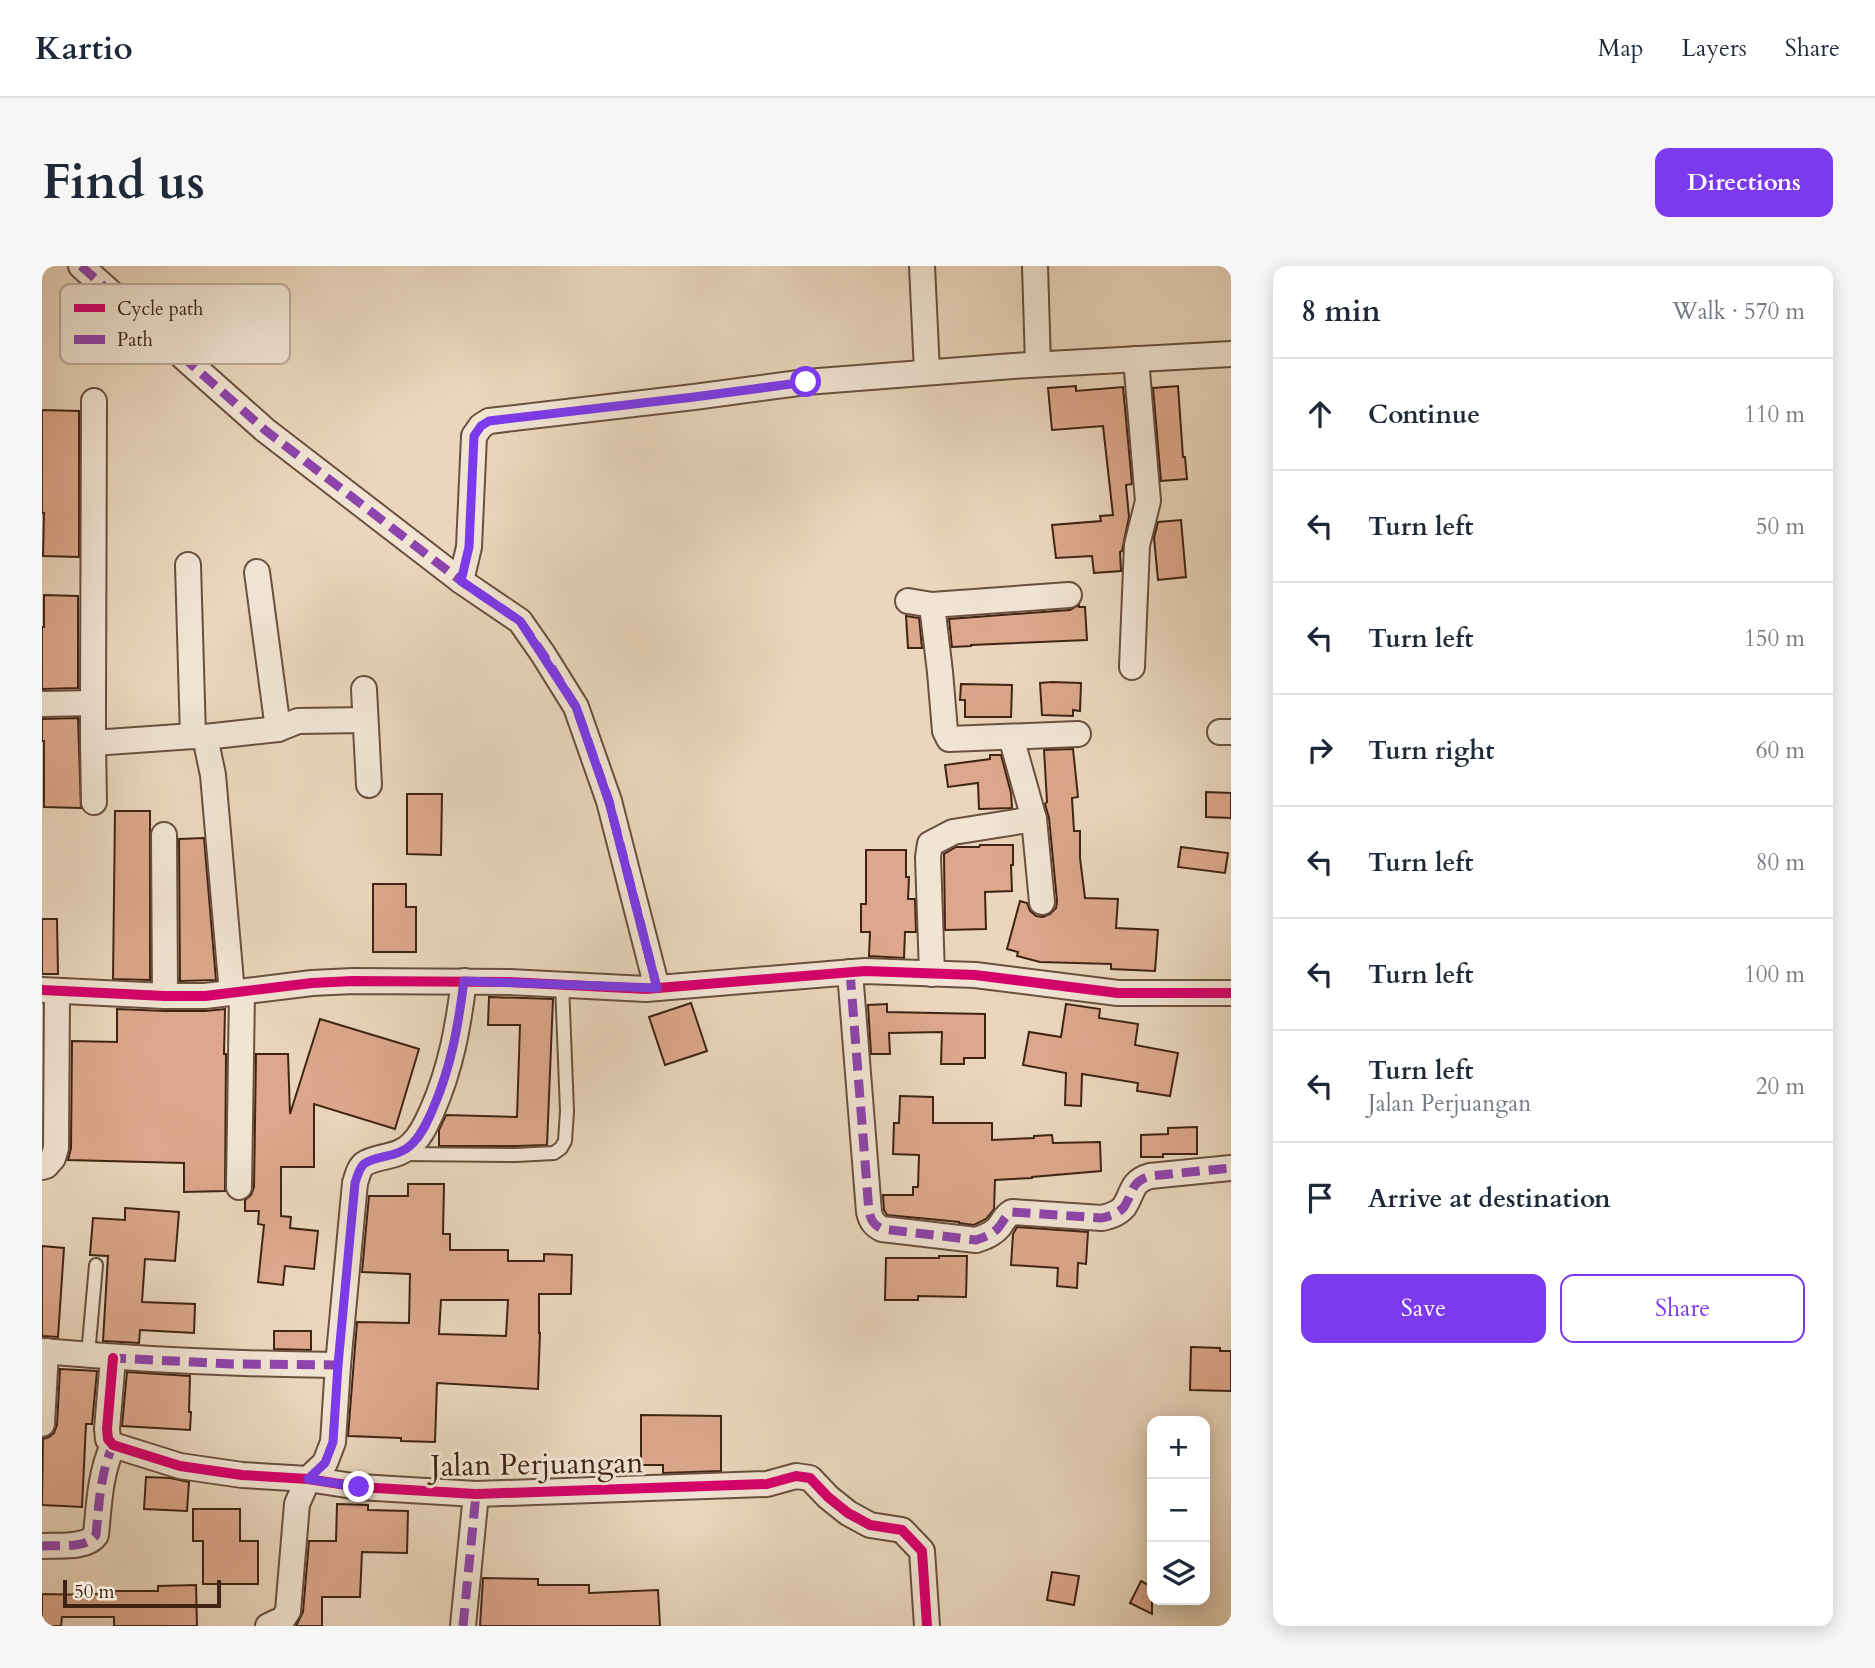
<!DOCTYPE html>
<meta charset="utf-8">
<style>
:root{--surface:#fff;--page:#f6f6f7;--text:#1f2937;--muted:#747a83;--line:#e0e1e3;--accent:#7c3aed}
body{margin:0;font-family:Cardo,serif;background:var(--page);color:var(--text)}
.controls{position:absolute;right:21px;bottom:21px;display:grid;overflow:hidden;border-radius:14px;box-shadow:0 4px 18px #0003}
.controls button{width:63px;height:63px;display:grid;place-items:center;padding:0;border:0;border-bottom:2px solid var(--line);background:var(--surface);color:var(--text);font:35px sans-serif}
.scale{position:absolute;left:21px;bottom:18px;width:158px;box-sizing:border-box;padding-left:7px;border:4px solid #402413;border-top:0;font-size:19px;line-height:24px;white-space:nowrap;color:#402413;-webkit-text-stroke:5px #f1e4d3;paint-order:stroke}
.stop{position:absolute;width:21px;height:21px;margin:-16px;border:5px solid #7c3aed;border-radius:50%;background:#fff}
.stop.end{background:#7c3aed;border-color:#fff;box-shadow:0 2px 7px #0008}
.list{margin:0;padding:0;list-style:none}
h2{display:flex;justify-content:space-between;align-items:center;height:91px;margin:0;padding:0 28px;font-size:30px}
h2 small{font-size:23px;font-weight:400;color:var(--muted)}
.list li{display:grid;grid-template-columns:46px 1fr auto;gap:21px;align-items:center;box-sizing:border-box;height:112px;padding:0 28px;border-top:2px solid var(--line)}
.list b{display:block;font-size:26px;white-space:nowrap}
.list p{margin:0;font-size:23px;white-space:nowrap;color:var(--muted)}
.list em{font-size:23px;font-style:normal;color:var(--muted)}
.actions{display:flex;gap:14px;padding:21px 28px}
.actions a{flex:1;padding:16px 0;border:2px solid var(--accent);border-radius:14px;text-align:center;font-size:24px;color:var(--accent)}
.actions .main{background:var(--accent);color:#fff}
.icon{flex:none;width:38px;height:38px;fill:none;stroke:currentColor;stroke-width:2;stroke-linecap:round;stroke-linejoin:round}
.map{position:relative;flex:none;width:1189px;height:1360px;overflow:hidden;border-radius:14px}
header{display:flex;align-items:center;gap:42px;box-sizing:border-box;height:98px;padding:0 35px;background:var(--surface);border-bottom:2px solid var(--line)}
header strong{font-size:33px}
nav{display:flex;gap:38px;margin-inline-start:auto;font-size:24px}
.intro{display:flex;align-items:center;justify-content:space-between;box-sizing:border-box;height:168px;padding:0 42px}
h1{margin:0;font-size:49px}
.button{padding:18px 32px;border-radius:14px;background:var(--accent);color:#fff;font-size:24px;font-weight:700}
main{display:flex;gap:42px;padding:0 42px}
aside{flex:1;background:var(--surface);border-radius:14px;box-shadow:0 4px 18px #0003}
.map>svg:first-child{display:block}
.building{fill:#dca78c;stroke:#402413;stroke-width:2;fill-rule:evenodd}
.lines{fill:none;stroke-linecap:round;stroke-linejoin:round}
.lane-casing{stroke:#6a503d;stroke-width:16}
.street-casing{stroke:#6a503d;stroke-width:28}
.lane{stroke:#f1e4d3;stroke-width:12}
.street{stroke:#f1e4d3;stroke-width:24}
.quiet{stroke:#8e44ad;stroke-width:9;stroke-dasharray:18 9;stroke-linecap:butt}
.cycleway-casing{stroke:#f1e4d3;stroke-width:15}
.cycleway{stroke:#d6006c;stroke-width:10}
.route{stroke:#7c3aed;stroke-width:9}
.labels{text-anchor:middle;stroke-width:6;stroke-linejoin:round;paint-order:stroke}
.street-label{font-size:30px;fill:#402413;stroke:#f1e4d3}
.key{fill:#f1e4d3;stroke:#bcaa99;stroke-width:2}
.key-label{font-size:19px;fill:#402413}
</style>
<header>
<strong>Kartio</strong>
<nav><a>Map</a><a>Layers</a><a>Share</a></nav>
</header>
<div class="intro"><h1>Find us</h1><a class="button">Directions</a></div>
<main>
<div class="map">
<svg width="1189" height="1360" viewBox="0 0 1189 1360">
<rect width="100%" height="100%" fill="#ead6bc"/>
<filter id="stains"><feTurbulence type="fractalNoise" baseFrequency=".00286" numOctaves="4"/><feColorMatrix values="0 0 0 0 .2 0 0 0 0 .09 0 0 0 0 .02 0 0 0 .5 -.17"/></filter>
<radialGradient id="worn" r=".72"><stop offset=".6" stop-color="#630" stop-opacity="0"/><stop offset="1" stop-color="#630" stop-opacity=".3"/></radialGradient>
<g class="building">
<polygon points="1034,120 1034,125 1081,121 1090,218 1084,219 1087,251 1080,285 1078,286 1079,305 1052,307 1050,290 1014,292 1010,259 1059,255 1058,250 1071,249 1061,160 1010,164 1006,122"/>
<polygon points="1136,120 1141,191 1143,191 1145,213 1119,215 1111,122"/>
<polygon points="0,144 37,145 37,291 1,290 2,247 0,247"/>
<polygon points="1139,254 1144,311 1116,314 1112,272 1116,256"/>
<polygon points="2,329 36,330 36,422 0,423 0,361 2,361"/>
<polygon points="1037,339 1037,341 1043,341 1045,374 929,379 929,380 910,381 907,353 1028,344"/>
<polygon points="864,350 877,352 880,382 866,382"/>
<polygon points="1010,416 1039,417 1038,445 1031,444 1031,450 1000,449 998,417"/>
<polygon points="919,418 970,419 969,451 923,451 923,434 918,434"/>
<polygon points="36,452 39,542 2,541 2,475 0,475 0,453"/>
<polygon points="1031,483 1036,531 1030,532 1032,565 1038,565 1038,592 1043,632 1076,633 1074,662 1116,664 1113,705 1069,703 1069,698 998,696 975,690 976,686 965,683 978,635 985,637 988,645 994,650 1001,651 1008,648 1014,642 1015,635 1007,552 1003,538 1005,536 1002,484"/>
<polygon points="948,489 959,489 969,527 970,542 937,543 936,517 906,521 903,499 948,493"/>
<polygon points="1164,526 1189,527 1189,552 1164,551"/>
<polygon points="365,528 400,528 399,589 365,588"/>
<polygon points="73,545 108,545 108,714 71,713"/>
<polygon points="162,572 174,714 138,715 137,573"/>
<polygon points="938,579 971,579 971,599 969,599 970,625 943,626 944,663 903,664 902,588 914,581 937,581"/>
<polygon points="1139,581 1186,587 1183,607 1136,601"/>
<polygon points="824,584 864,584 864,611 867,611 866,633 873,633 874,666 863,666 862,692 827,690 828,666 819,666 819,638 824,638"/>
<polygon points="331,618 364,618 364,641 374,641 374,686 331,686"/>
<polygon points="0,653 15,653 16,708 0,708"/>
<polygon points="447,731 511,733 505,879 474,880 397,880 397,864 404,849 475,851 478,759 446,759"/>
<polygon points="649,737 665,785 623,799 607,751"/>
<polygon points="845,738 845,746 943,748 943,792 922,792 922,798 899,798 900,766 847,767 848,788 829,788 826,739"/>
<polygon points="1024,738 1058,743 1057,752 1096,758 1093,779 1136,787 1128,830 1095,825 1096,817 1040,808 1039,840 1023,839 1024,807 981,799 987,766 1019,771"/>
<polygon points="75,743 123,745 163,745 183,743 182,788 184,788 183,925 142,926 142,897 26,894 29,882 30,775 75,776"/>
<polygon points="278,753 377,783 353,863 272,838 272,901 239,901 239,950 249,951 248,962 276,965 272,1003 243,1000 241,1019 216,1016 222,959 216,958 217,945 203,945 203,934 209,929 212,921 214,788 246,788 248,848"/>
<polygon points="858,830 891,831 891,857 950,857 950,874 992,872 992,870 1010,869 1011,877 1058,876 1059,905 990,911 990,912 953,914 952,943 944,953 932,959 917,957 917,956 845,949 842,944 841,929 871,929 871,921 876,921 877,889 851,888 852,857 857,857"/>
<polygon points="1155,861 1155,888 1121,888 1121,891 1099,891 1099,869 1126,868 1126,862"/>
<path d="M366 918H402L401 968H408V984H466V995H502V988L530 989 529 1028H497V1067H498L496 1123 395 1117 393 1176 359 1175V1172L306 1170 315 1056 367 1057 368 1008 320 1006 327 930H366ZM399 1034H466L464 1070 397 1068Z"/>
<polygon points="83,942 137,946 133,995 103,993 100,1036 153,1038 152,1067 98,1064 97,1077 61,1075 66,990 48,989 51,952 83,954"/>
<polygon points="975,961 1046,966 1044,998 1036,997 1035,1022 1015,1020 1016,1002 969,999 971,968"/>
<polygon points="0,980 22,982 16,1071 0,1070"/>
<polygon points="897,990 925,990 924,1031 876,1030 876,1034 843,1034 844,992 897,992"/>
<polygon points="232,1065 269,1065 269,1084 232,1083"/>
<polygon points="1149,1081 1178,1082 1178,1085 1189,1085 1189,1125 1148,1124"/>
<polygon points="18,1103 55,1105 50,1158 44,1158 40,1241 0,1239 1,1173 7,1171 12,1167 15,1159"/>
<polygon points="85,1106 148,1110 147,1146 149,1146 148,1164 80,1160"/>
<polygon points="599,1149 679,1150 679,1205 621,1207 621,1199 599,1199"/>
<polygon points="104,1211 128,1212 147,1216 145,1245 102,1243"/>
<polygon points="295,1238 326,1239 326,1244 366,1245 365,1287 320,1286 318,1331 280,1331 280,1360 254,1360 261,1346 267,1275 294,1275"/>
<polygon points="151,1243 198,1243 198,1275 216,1275 216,1318 161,1318 161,1275 151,1275"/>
<polygon points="1010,1306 1037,1310 1032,1339 1005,1334"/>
<polygon points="441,1312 496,1313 496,1319 547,1319 547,1327 616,1324 618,1360 438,1360"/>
<polygon points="1099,1315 1110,1321 1110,1348 1088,1337"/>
<polygon points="154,1319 155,1360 72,1360 72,1351 20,1351 19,1360 0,1360 0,1328 50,1329 50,1328 73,1328 73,1325 116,1325 116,1320"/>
</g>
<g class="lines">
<g class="lane-casing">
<g id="lane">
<polyline points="361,888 474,889 512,887 519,882 523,875 525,845 520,718"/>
<polyline points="46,1089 54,999"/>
</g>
</g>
<g class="street-casing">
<g id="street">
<polyline points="39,0 223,164 419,315 478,355 501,388 534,441 567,535 615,722"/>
<polyline points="880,0 885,106"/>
<polyline points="993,0 996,98"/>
<polyline points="146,299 151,470"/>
<polyline points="215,306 236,463"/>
<polyline points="419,315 427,281 432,170 439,160 447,155 652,131 764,116 971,100 1189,88"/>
<polyline points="1027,329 890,339 898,406 903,465 907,473 1036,468"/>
<polyline points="866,335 890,339"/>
<polyline points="1090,401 1095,279 1106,235 1094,93"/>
<polyline points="322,423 327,519"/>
<polyline points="51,437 52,135"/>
<polyline points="0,438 51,437 51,477 151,470 163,471 171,509 190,727"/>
<polyline points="1178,466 1189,466"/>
<polyline points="163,471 236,463 256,455 323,454"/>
<polyline points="969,471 992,553"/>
<polyline points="51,477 52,536"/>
<polyline points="122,569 123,730"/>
<path d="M808 706 827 946C829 955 832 959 840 963L934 974C943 971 951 968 957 961 962 954 963 950 970 946L1060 952C1068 950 1076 948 1082 941 1092 926 1088 916 1108 910L1189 902"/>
<polyline points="890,708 886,591 888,578 911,566 992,553 1000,636"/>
<polyline points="0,724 123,730 163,730 270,717 311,715 467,716 604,723 823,705 933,709 1076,727 1189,727"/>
<polyline points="0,901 4,900 11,892 14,882 15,725"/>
<polyline points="197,921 200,726"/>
<path d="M0 1085C99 1094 197 1098 296 1099"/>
<polyline points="71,1092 65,1163 66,1173 71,1179 138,1200 200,1209 266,1213 317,1221 434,1228 725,1218 754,1210 768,1212 786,1231 806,1247 828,1259 860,1264 880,1285 885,1360"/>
<polyline points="0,1158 4,1085"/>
<path d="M0 1280C16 1279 44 1283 54 1269 57 1238 58 1208 71 1179"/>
<path d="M226 1360 241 1353 246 1345 255 1238 266 1213 283 1197 291 1176 296 1099 313 917C315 911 317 902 322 898 335 889 356 893 371 877 380 868 385 856 390 845 409 802 416 761 422 715"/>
<polyline points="421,1360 434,1228"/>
</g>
</g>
<use href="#lane" class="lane"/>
<use href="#street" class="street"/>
<g class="quiet">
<polyline points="39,0 223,164 419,315 478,355 501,388 534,441 567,535 615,722"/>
<path d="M808 706 827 946C829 955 832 959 840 963L934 974C943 971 951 968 957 961 962 954 963 950 970 946L1060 952C1068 950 1076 948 1082 941 1092 926 1088 916 1108 910L1189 902"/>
<polyline points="71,1097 71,1092 191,1098 296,1099"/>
<path d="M0 1280C16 1279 44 1283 54 1269 57 1238 58 1208 71 1179"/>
<polyline points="421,1360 434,1228"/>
</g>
<g class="cycleway-casing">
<g id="cycleway">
<polyline points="0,724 123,730 163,730 270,717 311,715 467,716 604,723 823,705 933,709 1076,727 1189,727"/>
<polyline points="71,1092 65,1163 66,1173 71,1179 138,1200 200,1209 266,1213 317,1221 434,1228 725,1218 754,1210 768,1212 786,1231 806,1247 828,1259 860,1264 880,1285 885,1360"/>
</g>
</g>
<use href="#cycleway" class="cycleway"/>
</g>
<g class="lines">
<path class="route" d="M317 1221 266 1213 283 1197 291 1176 296 1099 313 917C315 911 317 902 322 898 335 888 356 893 371 877 380 868 385 856 390 845 409 802 416 761 422 715L615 722 567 536 534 441 478 355 419 315 427 281 432 170 439 160 447 155 652 131 764 116"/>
</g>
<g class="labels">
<g class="street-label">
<text transform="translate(495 1198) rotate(-1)" y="10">Jalan Perjuangan</text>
</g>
</g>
<rect x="18" y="18" width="230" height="80" rx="10" class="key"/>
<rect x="32" y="38" width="31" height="8" fill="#d6006c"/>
<rect x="32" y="69" width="31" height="9" fill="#8e44ad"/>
<g class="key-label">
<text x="75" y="49">Cycle path</text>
<text x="75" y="80">Path</text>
</g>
<rect width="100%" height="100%" filter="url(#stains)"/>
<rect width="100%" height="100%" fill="url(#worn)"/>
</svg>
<div class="controls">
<button>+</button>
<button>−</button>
<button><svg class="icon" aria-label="layers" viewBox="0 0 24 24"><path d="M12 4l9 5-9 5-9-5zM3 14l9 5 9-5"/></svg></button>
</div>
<div class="scale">50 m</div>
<div class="stop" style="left:764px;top:116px"></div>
<div class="stop end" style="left:317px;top:1221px"></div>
</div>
<aside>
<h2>8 min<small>Walk · 570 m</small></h2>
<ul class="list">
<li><svg class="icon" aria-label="ahead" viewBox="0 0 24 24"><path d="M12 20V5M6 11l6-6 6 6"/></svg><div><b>Continue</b></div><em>110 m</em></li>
<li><svg class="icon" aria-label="left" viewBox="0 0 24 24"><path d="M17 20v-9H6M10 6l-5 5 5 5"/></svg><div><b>Turn left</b></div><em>50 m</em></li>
<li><svg class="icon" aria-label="left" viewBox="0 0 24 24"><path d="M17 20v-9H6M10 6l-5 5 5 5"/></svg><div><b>Turn left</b></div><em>150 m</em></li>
<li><svg class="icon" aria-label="right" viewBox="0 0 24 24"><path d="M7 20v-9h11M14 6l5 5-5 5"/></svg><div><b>Turn right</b></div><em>60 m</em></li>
<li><svg class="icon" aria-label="left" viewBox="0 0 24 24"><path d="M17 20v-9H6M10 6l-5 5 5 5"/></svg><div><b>Turn left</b></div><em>80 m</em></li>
<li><svg class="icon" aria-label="left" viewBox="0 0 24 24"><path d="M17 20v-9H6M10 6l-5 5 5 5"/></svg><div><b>Turn left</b></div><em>100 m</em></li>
<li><svg class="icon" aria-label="left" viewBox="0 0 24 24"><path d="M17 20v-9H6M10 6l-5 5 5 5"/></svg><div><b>Turn left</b><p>Jalan Perjuangan</p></div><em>20 m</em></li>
<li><svg class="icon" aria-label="arrive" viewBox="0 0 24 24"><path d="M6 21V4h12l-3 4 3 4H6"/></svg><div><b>Arrive at destination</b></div></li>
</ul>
<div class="actions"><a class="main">Save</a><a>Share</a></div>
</aside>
</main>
